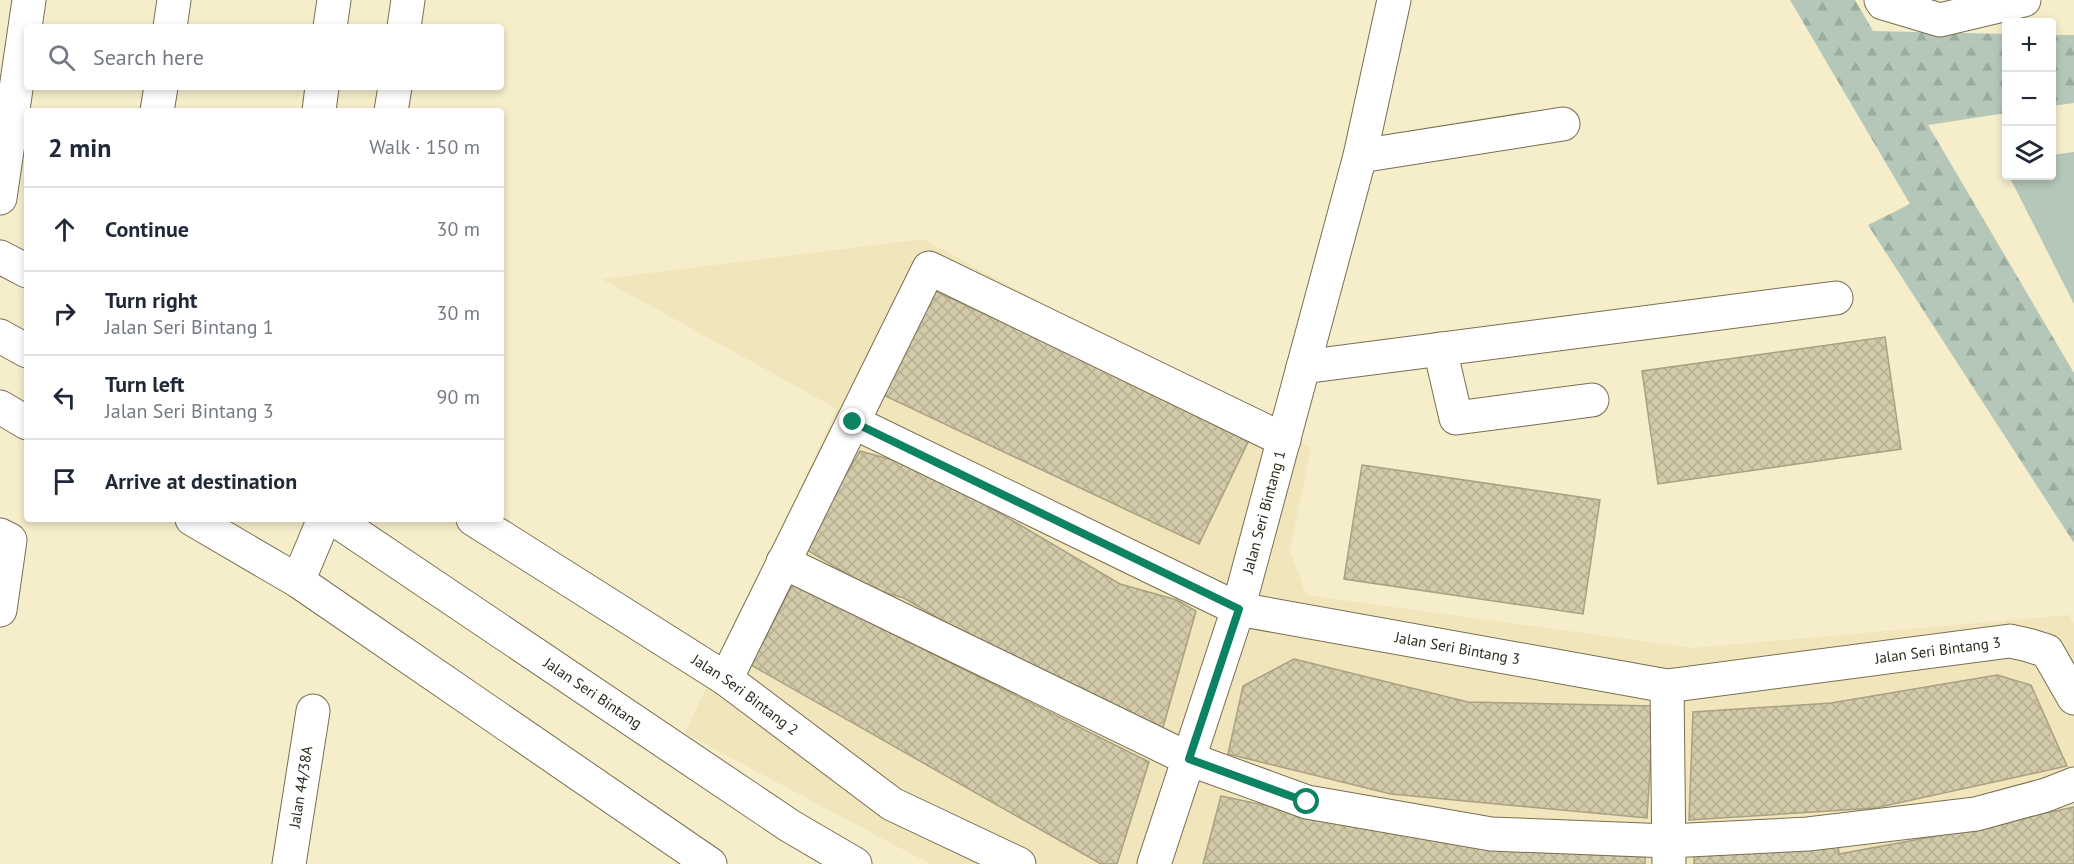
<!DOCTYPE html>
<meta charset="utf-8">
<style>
:root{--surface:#fff;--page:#f6f6f7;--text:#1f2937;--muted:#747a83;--line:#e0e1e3}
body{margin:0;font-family:"PT Sans",sans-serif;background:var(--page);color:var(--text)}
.controls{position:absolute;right:18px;top:18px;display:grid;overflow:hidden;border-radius:6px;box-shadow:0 3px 9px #0003}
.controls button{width:54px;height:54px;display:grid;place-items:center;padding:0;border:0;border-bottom:2px solid var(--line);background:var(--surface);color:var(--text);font:30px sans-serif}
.stop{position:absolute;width:18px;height:18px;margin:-14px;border:4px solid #0e8363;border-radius:50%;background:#fff}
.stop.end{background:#0e8363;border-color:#fff;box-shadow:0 2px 6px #0008}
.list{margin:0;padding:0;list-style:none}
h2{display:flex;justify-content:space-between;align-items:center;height:78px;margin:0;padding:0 24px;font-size:26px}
h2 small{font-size:20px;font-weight:400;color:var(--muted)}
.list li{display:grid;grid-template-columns:39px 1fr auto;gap:18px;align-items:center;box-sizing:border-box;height:84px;padding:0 24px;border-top:2px solid var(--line)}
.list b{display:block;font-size:22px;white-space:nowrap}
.list p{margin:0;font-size:20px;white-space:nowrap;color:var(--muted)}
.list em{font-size:20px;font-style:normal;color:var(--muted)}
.icon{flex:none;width:33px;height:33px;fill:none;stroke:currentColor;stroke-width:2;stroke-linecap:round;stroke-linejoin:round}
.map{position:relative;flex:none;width:2074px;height:864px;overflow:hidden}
.search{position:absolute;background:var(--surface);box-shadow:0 3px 9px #0003;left:24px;top:24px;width:480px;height:66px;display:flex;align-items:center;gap:15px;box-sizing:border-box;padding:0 21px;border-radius:6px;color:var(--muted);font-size:22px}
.panel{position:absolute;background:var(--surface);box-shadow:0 3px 9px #0003;left:24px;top:108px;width:480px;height:414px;border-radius:6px}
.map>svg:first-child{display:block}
.built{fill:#f0e5bb}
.grass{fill:#b4c7b8}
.forest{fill:url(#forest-firs)}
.building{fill:url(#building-cross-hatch);stroke:#a9a181;stroke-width:1.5}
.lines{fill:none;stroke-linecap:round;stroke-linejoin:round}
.minor-casing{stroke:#786f51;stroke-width:35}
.minor{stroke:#fff;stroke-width:33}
.route{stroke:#0e8363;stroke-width:8}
.labels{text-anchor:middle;stroke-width:6;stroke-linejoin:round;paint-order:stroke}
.street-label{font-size:15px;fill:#2d291c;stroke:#fefaed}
</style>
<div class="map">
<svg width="2074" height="864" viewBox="0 0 2074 864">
<defs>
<pattern id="forest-firs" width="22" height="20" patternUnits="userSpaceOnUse" patternTransform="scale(1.5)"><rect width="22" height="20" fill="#b4c7b8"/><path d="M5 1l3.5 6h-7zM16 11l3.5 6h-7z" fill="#9bab9e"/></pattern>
<pattern id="building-cross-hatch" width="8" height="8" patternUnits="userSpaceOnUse" patternTransform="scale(1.5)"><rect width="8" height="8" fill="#d3caa9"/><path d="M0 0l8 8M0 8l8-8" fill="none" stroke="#b5ae91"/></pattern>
</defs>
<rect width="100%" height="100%" fill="#f6edcb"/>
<polygon class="built" points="923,239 1311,448 1290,550 1306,595 1693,648 2069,615 2074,624 2074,864 930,864 685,733 837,409 602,279"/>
<polygon class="grass" points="2074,152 2074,304 2009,176 2052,176 2052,155"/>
<g class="forest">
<polygon points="1790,0 1855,0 1873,31 2006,34 2006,113 1928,125 2074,373 2074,543 1868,225 1910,204"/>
<polygon points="2052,35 2074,35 2074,103 2052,106"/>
</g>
<g class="building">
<polygon points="929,288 1250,438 1199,544 879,393"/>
<polygon points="1885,337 1901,449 1658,484 1642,371"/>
<polygon points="860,451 925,469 1120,584 1177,600 1196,611 1162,731 1065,693 904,598 872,589 802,547"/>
<polygon points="1362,465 1600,500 1583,614 1344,579"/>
<polygon points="793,584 1149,762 1117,864 1101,864 751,665"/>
<polygon points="1294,659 1468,702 1654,706 1647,818 1391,794 1228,754 1243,686"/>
<polygon points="1997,675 2031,685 2067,766 1875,808 1689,820 1693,712 1831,703"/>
<polygon points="1221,796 1381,830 1513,851 1645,857 1645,864 1203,864"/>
<polygon points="2074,807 2074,864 1694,864 1694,854 1838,844 1839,854 1963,831"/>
</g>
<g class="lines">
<g class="minor-casing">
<g id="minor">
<polyline points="1881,0 1883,3 1940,20 2024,0"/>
<polyline points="170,27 174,0"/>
<polyline points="330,27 334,0"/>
<polyline points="404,27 408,0"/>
<polyline points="157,111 161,87"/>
<polyline points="319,111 322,87"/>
<polyline points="391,111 395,87"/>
<polyline points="1360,156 1563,124"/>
<polyline points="0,198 29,0"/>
<polyline points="0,257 27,271"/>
<polyline points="0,336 27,351"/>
<polyline points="1440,349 1456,418 1592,400"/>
<polyline points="1303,367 1836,298"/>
<polyline points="0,407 27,423"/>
<path id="s1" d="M853 422 1238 609 1667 686 2010 641 2028 645 2047 651 2074 698"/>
<polyline points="192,519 298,581 710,864"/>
<path id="s2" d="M334 519 790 826 855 864"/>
<path id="s3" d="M473 519 726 679 892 804 1019 864"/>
<polyline points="0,535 10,540 0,610"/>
<polyline points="783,562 1189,759 1307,802 1491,834 1669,841 1808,834 1976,814 2046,795 2074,784"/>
<polyline points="298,581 324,519"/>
<polyline points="726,679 929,268 1284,440"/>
<polyline points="1667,686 1669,864"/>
<path id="s4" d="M289 864 313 711"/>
<path id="s5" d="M1154 864 1238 609 1360 156 1394 0"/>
</g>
</g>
<use href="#minor" class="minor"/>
</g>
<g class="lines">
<polyline class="route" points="853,422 1239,609 1189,759 1307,802"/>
</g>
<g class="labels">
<g class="street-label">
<text dy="5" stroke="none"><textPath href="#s5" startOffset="369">Jalan Seri Bintang 1</textPath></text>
<text dy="5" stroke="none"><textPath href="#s1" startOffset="651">Jalan Seri Bintang 3</textPath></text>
<text dy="5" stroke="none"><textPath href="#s1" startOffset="1137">Jalan Seri Bintang 3</textPath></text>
<text dy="5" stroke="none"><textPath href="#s2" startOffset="312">Jalan Seri Bintang</textPath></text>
<text dy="5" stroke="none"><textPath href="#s3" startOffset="324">Jalan Seri Bintang 2</textPath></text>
<text dy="5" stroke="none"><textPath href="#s4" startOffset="78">Jalan 44/38A</textPath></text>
</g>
</g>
</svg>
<div class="controls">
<button>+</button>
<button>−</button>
<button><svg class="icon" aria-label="layers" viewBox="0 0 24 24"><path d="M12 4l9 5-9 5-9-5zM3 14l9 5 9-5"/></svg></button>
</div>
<div class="stop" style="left:1307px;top:802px"></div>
<div class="stop end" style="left:853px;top:422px"></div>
<div class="search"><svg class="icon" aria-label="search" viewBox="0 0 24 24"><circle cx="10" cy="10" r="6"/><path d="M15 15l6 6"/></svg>Search here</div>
<section class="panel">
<h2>2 min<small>Walk · 150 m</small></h2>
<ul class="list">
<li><svg class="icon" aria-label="ahead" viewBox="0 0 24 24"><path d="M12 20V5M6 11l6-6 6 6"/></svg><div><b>Continue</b></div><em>30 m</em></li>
<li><svg class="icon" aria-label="right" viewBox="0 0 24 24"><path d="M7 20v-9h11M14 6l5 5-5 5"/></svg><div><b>Turn right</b><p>Jalan Seri Bintang 1</p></div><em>30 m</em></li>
<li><svg class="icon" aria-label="left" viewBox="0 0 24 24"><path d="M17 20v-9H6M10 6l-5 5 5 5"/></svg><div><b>Turn left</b><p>Jalan Seri Bintang 3</p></div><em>90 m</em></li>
<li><svg class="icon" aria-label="arrive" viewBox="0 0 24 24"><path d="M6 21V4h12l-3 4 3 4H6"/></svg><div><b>Arrive at destination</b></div></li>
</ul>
</section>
</div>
